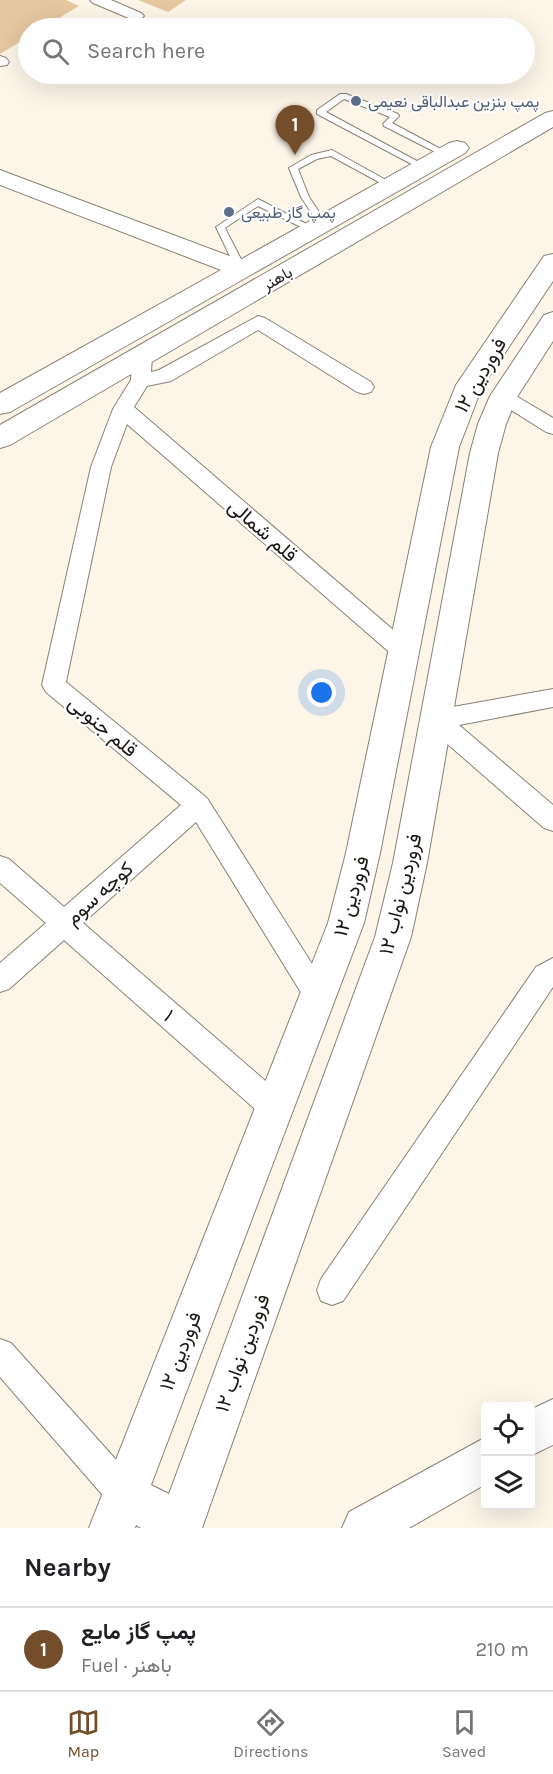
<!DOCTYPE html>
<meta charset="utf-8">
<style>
:root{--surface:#fff;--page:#f6f6f6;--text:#202124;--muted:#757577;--line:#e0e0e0;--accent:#744d2a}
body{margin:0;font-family:Karla,Vazirmatn,sans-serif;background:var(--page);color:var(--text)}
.controls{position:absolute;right:18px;bottom:18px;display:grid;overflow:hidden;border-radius:6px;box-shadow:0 6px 24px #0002}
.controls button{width:54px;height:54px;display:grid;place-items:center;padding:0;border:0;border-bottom:2px solid var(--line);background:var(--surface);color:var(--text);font:30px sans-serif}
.you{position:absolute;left:322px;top:693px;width:21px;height:21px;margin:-15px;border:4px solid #fff;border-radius:50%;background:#1a73e8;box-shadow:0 0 0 9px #1a73e833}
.badge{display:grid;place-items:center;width:39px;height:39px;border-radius:50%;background:var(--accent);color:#fff;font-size:20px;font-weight:700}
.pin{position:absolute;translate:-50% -50px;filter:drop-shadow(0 2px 3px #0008)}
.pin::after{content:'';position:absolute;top:32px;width:21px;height:18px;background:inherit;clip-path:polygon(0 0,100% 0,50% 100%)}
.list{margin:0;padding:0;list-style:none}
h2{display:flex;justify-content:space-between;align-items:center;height:78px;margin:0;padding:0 24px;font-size:26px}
h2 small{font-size:20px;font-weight:400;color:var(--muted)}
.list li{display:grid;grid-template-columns:39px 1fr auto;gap:18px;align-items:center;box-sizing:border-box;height:84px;padding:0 24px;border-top:2px solid var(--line)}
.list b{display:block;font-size:22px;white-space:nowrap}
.list p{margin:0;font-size:20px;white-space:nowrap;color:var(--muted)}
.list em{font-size:20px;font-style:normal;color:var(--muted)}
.icon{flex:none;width:33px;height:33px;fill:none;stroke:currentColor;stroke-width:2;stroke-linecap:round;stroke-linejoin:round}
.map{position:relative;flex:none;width:553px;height:1528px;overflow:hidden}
.search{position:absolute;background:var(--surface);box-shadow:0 6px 24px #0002;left:18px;right:18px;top:18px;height:66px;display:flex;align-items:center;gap:15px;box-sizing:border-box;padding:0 21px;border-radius:33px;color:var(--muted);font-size:22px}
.sheet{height:162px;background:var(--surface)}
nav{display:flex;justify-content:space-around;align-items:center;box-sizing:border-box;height:84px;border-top:2px solid var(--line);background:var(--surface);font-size:16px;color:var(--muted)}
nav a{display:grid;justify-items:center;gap:3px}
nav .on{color:var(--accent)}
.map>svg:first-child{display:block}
.building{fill:#e5c7a0}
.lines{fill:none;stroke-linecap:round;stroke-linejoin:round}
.lane-casing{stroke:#888076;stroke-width:2}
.street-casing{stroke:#888076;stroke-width:2}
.secondary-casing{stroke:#888076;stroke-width:2}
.primary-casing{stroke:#888076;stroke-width:2}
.lane{fill:#fff;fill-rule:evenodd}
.street{fill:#fff;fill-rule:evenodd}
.secondary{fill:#fff;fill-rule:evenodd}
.primary{fill:#fff;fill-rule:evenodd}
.service-dot{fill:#5c6f8a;stroke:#fff;stroke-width:2}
.labels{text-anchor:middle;stroke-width:4.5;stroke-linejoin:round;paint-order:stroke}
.far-service-label{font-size:16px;fill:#4e5e75;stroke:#fff;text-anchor:start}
.far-street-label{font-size:16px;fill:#1a1612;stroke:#fff}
.street-label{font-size:20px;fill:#1a1612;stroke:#fff}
</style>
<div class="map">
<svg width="553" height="1528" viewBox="0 0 553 1528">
<rect width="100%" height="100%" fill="#fef5e9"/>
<g class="building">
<polygon points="0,0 66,0 79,6 42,28 28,28 28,37 0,54"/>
<polygon points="138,0 186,0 168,12"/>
</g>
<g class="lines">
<g class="lane-casing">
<g id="lane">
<polygon points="340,94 346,94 398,114 399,116 392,123 450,154 443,156 384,126 383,124 390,117 344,99 326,112 428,167 421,169 317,114 317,110"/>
<polygon points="332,150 395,185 388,187 331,156 317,159 298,169 309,197 327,224 323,227 320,226 301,197 289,168 311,155"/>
<polygon points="258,199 316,229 312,232 309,231 258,206 225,228 246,269 241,272 236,269 216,227"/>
</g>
</g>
<g class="street-casing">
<g id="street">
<polygon points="90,0 111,0 141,13 144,16 141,19 131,19 93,3"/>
<polygon points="0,56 6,58 9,62 7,65 0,66"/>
<polygon points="258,316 265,318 371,382 374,387 371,392 364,394 357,392 258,330 171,381 147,386 134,407 412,646 415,652 412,658 404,661 396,658 127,424 111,467 66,682 207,798 326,986 330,995 326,1004 317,1007 308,1004 196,822 83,923 284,1097 288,1107 284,1117 274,1121 264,1117 64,940 9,989 0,992 0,963 46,923 0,883 0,856 9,859 64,907 181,805 46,692 42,685 91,467 113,409 131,380 132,356 135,351 142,350 149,351 152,356 151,372 159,370"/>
<polygon points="504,389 553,418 553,434 546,432 497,401 494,396 497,391"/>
<polygon points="553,689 553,707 459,725 553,805 553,831 544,828 428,727 424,720 428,713 436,710"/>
<polygon points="553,958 553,987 343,1301 332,1305 321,1301 317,1290 321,1279 536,967"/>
<polygon points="0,1339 11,1343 137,1483 141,1495 137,1507 125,1511 113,1507 0,1377"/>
</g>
</g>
<g class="secondary-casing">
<g id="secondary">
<polygon points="553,111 553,127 10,445 0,448 0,425 545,113"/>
<polygon points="457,141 465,143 469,148 465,153 10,412 0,414 0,393 221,270 0,185 0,170 240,260 449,143"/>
<polygon points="553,1399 553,1445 530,1456 530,1410"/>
<polygon points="486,1437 486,1484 409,1528 342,1528 349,1512"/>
</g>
</g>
<g class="primary-casing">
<polygon id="primary" points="553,254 553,281 482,387 459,447 380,853 364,923 151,1485 169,1494 375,937 393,863 470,453 478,424 490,396 544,315 553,312 553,341 517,397 506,424 498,453 427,863 411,937 202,1528 141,1528 136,1525 135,1528 89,1528 328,923 346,853 431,447 456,385 544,256"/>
</g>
<use href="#lane" class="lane"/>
<use href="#street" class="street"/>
<use href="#secondary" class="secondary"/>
<use href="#primary" class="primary"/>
</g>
<g class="service-dot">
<circle cx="356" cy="101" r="6"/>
<circle cx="229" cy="212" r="6"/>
</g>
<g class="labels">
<g class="far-service-label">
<text x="368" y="107">پمپ بنزین عبدالباقی نعیمی</text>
<text x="241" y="218">پمپ گاز طبیعی</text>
</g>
<g class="far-street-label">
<text transform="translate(277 278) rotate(-30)" y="6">باهنر</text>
</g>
<g class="street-label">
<text transform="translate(480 375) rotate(-60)" y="7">۱۲ فروردین</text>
<text transform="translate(263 530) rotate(41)" y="7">قلم شمالی</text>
<text transform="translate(103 726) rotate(40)" y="7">قلم جنوبی</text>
<text transform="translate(99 893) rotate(-42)" y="7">کوچه سوم</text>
<text transform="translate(400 894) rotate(-76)" y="7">۱۲ فروردین نواب</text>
<text transform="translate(351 896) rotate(-74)" y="7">۱۲ فروردین</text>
<text transform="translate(169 1015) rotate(41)" y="7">۱</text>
<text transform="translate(180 1351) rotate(-69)" y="7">۱۲ فروردین</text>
<text transform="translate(242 1353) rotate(-70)" y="7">۱۲ فروردین نواب</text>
</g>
</g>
</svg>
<div class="controls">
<button><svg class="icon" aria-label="locate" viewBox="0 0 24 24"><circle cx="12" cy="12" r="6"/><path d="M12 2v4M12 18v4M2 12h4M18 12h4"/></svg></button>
<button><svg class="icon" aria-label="layers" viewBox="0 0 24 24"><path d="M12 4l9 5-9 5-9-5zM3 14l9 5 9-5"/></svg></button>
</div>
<div class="you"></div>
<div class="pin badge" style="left:295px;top:155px">1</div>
<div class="search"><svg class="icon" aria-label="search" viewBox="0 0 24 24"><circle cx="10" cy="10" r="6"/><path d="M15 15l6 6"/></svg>Search here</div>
</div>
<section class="sheet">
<h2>Nearby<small></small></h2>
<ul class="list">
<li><span class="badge">1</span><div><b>پمپ گاز مایع</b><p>Fuel · باهنر</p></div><em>210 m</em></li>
</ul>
</section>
<nav>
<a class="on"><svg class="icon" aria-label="map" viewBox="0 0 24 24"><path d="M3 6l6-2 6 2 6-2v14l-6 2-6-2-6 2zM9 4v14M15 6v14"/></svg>Map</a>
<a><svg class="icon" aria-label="directions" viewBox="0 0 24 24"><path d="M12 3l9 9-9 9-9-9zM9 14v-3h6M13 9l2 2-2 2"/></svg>Directions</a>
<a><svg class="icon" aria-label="saved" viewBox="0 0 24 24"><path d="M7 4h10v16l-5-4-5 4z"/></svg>Saved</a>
</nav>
